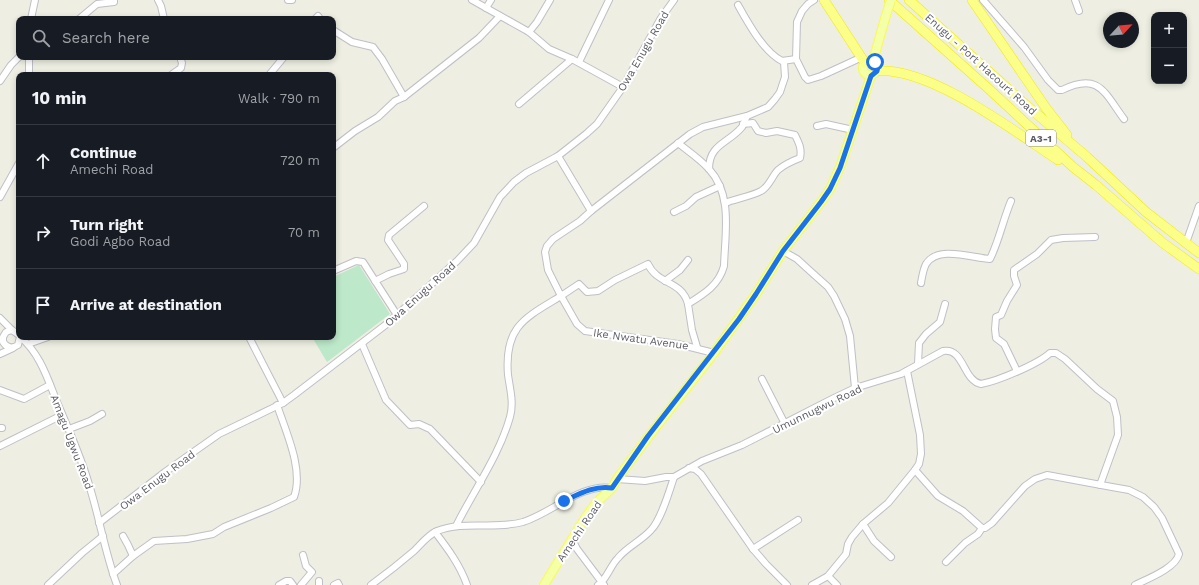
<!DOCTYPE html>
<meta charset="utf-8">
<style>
:root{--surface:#171b24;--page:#242831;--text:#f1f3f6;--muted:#9ea1a6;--line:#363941}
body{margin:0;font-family:"Work Sans",sans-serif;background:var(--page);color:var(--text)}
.controls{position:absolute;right:12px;top:12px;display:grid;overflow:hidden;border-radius:8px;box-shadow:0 2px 6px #0003}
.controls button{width:36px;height:36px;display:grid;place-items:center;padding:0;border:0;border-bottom:1px solid var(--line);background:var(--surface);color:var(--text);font:20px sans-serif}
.compass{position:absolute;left:1103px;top:12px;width:36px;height:36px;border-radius:50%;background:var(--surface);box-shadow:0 2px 6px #0003;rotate:64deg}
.stop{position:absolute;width:12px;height:12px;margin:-9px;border:3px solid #1a73e8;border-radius:50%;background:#fff}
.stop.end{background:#1a73e8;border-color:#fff;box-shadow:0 1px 4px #0008}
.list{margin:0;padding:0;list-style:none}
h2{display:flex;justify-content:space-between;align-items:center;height:52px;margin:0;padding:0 16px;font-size:17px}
h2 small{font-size:13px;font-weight:400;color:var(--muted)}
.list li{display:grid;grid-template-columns:26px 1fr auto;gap:12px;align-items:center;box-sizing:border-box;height:72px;padding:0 16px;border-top:1px solid var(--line)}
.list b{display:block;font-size:15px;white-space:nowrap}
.list p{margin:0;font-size:13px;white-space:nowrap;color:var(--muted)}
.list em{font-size:13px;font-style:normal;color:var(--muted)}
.icon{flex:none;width:22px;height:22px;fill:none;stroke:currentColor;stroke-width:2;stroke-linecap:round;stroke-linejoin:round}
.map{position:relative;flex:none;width:1199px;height:585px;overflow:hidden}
.search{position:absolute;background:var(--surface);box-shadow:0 2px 6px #0003;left:16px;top:16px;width:320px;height:44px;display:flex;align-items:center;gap:10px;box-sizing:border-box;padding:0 14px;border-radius:8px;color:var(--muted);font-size:15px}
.panel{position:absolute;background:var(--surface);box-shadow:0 2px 6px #0003;left:16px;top:72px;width:320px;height:268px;border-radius:8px}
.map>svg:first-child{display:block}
.pitch{fill:#bde8c9}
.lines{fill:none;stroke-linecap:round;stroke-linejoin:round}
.minor-casing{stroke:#bfbfc7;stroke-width:8}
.major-casing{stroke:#f9fb4f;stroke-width:10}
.highway-casing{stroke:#f1eb00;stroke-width:10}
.minor{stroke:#fff;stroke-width:6}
.major{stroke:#f4ffa7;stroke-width:8}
.highway{stroke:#fbff89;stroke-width:9}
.major-bridge-casing{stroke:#f9fb4f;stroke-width:10;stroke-linecap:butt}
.major-bridge{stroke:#f4ffa7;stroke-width:8}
.route{stroke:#1a73e8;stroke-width:5}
.labels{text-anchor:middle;stroke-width:4;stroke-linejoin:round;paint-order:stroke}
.shield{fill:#fff;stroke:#8c8d92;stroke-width:1}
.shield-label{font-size:10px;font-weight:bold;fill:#5b5c64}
.street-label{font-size:11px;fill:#5b5c64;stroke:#fff}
</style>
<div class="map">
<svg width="1199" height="585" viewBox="0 0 1199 585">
<rect width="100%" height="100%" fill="#eeefe2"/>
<polygon class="pitch" points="359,265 390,314 327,362 312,337 333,337 333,277"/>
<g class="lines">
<g class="minor-casing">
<g id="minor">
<polyline points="158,0 161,6 164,19"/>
<polyline points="288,0 292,0"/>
<polyline points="472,0 529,32 549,49 572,59 623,87"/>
<polyline points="814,0 808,4 802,11 797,22 796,59 805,77 808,80 821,76 860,58"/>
<path d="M983 0 1024 47 1048 80 1058 90H1062C1099 72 1104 92 1124 119"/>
<polyline points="1075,0 1079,11"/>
<path d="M738 5C748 23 764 52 782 61L796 59"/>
<polyline points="486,8 491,0"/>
<polyline points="31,19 35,0"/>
<polyline points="79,19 97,4 114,2 114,0"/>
<polyline points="315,19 318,16 320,19"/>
<polyline points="333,30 352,42 373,47 382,59 404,97"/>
<polyline points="529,32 537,22 550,0"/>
<polyline points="29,57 29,75"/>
<polyline points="579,62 609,0"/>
<polyline points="171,75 181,68 182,63 180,57"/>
<polyline points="269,75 284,57"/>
<polyline points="0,81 11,65 19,57"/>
<polyline points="519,104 572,59"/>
<polyline points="817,126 826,124 853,130"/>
<path d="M678 143C688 151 700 159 709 169 733 195 725 233 724 266 719 285 704 294 688 304L692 330 697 347"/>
<polyline points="333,148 355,131 378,117 395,101 404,97 479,38 500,16"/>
<polyline points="558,156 591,211"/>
<path d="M709 169C709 144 729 143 742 127 744 124 745 119 747 116L768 107 775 99 780 92 785 77 784 62"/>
<polyline points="0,197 19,163"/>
<path d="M725 203C735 199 752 196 761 191 769 187 772 176 778 170 785 164 792 161 800 158 802 149 799 143 795 135L777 131 766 133 758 131 753 123 743 124"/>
<polyline points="674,212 686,206 696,197 720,186"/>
<polyline points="1186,243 1199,206"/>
<polyline points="783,251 797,259 809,270 828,287 834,296 845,319 850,336 855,388"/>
<polyline points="333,271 356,261 363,262 397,315"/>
<polyline points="375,281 389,274 404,269 404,264 388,240 389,235 424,206"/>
<polyline points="665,281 680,270 688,260"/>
<path d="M921 283C922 277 923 270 926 264 938 245 972 258 990 259 999 241 1003 220 1011 201"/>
<path d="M688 304C682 280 657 285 648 264L615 280 598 291 587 292 579 284 561 296 548 270 545 252 547 246 553 239 580 221 591 211 690 134 703 127 747 116"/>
<polyline points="0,318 12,330"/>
<path d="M19 335 12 330 6 332 3 337V342C7 348 12 349 18 345L20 337"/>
<path d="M20 337C40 353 48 380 57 402 69 431 82 458 90 488 100 520 105 553 117 585"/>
<polyline points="249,337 283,403"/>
<polyline points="28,344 48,337"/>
<polyline points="362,344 386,400 410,425 419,424 430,429 481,482"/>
<polyline points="0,354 13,348"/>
<polyline points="918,364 919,343 926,334 940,322 945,304"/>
<polyline points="1017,371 1004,344 996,338 995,329 996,317 1001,315 1007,301 1017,285 1014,276 1014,270 1037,254 1051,240 1063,238 1095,237"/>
<polyline points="762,379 785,424"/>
<polyline points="0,390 24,399 50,385"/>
<polyline points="0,428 2,428"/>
<polyline points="69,429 90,421 102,414"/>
<polyline points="0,446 62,415"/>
<polyline points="689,468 695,469 701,474 753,549 766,564 787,585"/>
<path d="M915 470 938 496 963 511 982 528H985L992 523 1025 486 1035 479 1047 475 1112 487 1129 490 1143 497 1154 507 1162 518 1179 554C1176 568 1147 579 1135 585"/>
<path d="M617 479 645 481 666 477H674L702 461 742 445 834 398 855 388 901 374 943 351C964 347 963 381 981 384 998 381 1038 364 1050 353H1056L1065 359 1097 389 1113 401 1117 417 1118 435 1100 485"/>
<polyline points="99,523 165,472 219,434 283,403 294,395 388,323 457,261 474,243 500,197 514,182 526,173 558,156 586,134 597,124 623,87 661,18 674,0"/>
<polyline points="863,524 874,541 891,557"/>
<path d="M456 526C474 490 499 456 510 417 514 403 510 389 508 375 504 326 525 318 561 296L577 324 585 331 678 344 714 353"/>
<path d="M435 532C448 549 460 565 467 585"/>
<polyline points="123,536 128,545 133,556"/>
<polyline points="572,539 577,549 604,585"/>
<polyline points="753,549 798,520"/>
<polyline points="946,562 965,543 978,534 982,528"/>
<path d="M113 574 133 556 154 541 187 539 213 534 224 527 271 508 294 497C304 470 286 432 277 405"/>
<polyline points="828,576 837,585"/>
<polyline points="48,585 82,553 103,536"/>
<polyline points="279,585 286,581 290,581 293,585"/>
<polyline points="301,585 312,572 306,566 303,555"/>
<polyline points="319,585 319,581"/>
<polyline points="334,585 338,583 339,585"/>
<path d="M371 585C386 574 400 563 414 551 421 544 428 535 437 531 464 520 495 530 523 522 552 513 581 483 612 488"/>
<path d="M598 585C607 579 610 566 618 558 627 547 641 541 651 530 661 520 669 492 674 477"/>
<polyline points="812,585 828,576 846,554 848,544 852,537 863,524 888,503 915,470 919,464 921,454 920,435 907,371"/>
</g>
</g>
<g class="major-casing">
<g id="major">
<circle cx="870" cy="68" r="7"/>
<polyline points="873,61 886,15"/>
<polyline points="544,585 585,518 597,502 612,488 617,479 649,436 714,353 756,294 783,251 821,202 830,189 840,167 871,76"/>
</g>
</g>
<g class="highway-casing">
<g id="highway">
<polyline points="824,0 865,63"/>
<polyline points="889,0 990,90 1073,167 1096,185 1163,243 1199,269"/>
<polyline points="909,0 1025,104 1087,157 1146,212 1199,253"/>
<polyline points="972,0 1046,108 1067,135"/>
<path d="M877 71C930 67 1014 131 1058 160"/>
</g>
</g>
<use href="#minor" class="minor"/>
<use href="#major" class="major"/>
<use href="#highway" class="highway"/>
<g class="major-bridge-casing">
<polyline id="major-bridge" points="886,15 891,0"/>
</g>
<use href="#major-bridge" class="major-bridge"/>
</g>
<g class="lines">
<path class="route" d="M564 501C579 494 595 485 612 488L648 436 739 319 756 294 783 251 821 202 830 189 840 168 871 76 877 71 878 66 875 62"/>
</g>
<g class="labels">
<rect class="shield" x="1026" y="130" width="30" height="16" rx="3"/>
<g class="shield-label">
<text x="1041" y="142">A3-1</text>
</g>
<g class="street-label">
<text transform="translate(643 51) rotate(-60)" y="4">Owa Enugu Road</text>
<text transform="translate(981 64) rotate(42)" y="4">Enugu - Port Hacourt Road</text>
<text transform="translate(420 294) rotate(-42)" y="4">Owa Enugu Road</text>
<text transform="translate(641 339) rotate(8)" y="4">Ike Nwatu Avenue</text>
<text transform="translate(817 409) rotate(-26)" y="4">Umunnugwu Road</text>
<text transform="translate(72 442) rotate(69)" y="4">Amagu Ugwu Road</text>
<text transform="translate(157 480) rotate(-37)" y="4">Owa Enugu Road</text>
<text transform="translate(579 531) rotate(-56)" y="4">Amechi Road</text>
</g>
</g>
</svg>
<div class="controls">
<button>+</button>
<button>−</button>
</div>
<svg class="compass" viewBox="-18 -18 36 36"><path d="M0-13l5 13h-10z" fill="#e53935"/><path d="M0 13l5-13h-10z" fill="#9ea1a6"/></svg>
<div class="stop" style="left:875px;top:62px"></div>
<div class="stop end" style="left:564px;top:501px"></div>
<div class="search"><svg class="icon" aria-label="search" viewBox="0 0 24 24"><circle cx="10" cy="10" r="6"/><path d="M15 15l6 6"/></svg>Search here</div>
<section class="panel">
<h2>10 min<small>Walk · 790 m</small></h2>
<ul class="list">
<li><svg class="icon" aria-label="ahead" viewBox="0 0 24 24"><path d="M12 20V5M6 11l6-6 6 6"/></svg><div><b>Continue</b><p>Amechi Road</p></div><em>720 m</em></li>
<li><svg class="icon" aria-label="right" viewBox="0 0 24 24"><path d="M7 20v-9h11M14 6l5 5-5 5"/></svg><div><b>Turn right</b><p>Godi Agbo Road</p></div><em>70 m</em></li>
<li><svg class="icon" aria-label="arrive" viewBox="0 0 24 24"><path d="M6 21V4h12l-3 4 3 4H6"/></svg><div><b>Arrive at destination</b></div></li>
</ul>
</section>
</div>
